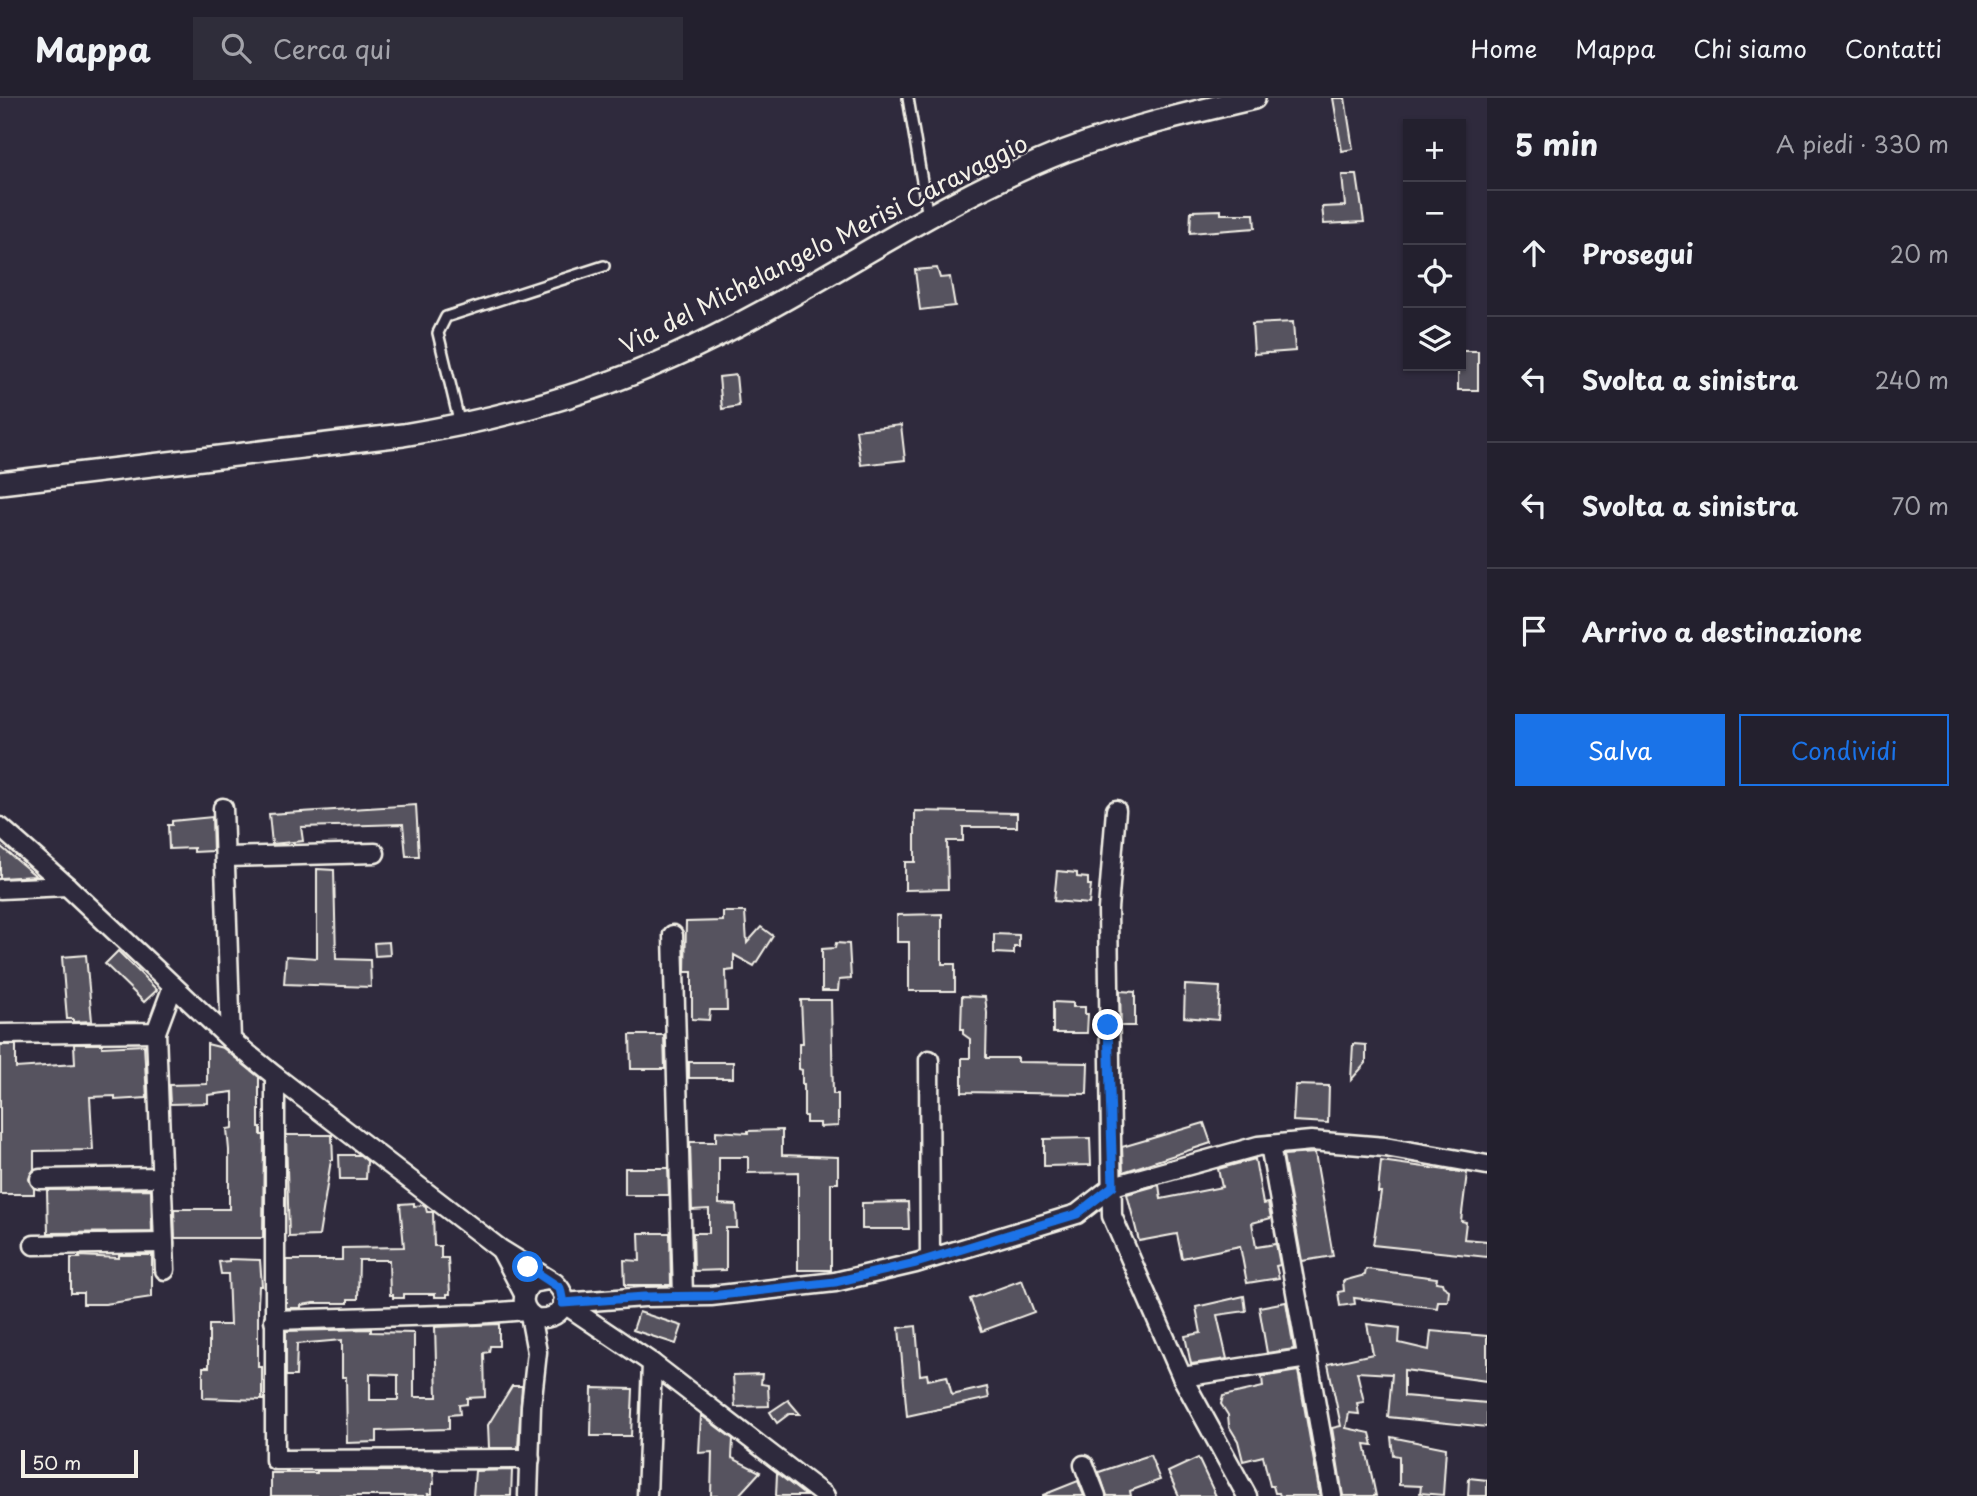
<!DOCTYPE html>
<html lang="it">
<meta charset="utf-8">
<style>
:root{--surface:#23202e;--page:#2f2d3a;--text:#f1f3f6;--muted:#a3a3aa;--line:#403e4a;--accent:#1a73e8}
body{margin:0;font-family:"Playpen Sans",sans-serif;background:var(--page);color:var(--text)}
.controls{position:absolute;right:21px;top:21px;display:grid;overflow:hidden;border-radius:0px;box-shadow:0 2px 5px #0004}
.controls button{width:63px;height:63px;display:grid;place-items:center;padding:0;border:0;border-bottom:2px solid var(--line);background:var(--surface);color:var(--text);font:35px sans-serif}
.scale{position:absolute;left:21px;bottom:18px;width:117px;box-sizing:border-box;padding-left:7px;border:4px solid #f4f1e8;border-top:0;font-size:19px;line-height:24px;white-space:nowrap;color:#f4f1e8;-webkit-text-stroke:5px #2f2a3d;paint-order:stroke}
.stop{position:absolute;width:21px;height:21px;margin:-16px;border:5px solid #1a73e8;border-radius:50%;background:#fff}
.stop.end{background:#1a73e8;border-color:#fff;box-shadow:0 2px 7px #0008}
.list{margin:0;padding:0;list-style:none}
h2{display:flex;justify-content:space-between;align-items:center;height:91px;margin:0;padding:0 28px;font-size:30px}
h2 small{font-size:23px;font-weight:400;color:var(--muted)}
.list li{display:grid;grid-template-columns:46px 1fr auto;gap:21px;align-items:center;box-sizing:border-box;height:126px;padding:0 28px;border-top:2px solid var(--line)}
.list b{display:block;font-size:26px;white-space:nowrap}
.list em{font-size:23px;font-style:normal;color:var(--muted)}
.actions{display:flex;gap:14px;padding:21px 28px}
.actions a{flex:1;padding:16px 0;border:2px solid var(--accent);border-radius:0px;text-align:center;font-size:24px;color:var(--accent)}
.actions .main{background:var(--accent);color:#fff}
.icon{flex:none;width:38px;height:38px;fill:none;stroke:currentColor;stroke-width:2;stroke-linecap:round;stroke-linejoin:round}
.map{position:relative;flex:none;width:1487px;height:1398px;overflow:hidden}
header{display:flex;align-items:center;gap:42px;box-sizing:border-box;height:98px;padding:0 35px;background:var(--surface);border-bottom:2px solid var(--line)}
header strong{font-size:33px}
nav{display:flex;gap:38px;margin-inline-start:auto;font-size:24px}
.search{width:490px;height:63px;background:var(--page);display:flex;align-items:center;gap:18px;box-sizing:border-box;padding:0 24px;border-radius:0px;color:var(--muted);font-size:26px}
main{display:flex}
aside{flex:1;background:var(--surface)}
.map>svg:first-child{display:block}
.building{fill:#56525f;stroke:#f4f1e8;stroke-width:2;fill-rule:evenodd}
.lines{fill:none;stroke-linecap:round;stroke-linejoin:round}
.service-casing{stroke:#f4f1e8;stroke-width:14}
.minor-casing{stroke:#f4f1e8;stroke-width:23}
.tertiary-casing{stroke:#f4f1e8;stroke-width:26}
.service{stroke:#2f2a3d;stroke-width:9}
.minor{stroke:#2f2a3d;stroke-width:18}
.tertiary{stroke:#2f2a3d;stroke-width:21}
.route{stroke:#1a73e8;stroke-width:9}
.labels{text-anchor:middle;stroke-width:5;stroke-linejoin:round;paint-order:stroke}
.street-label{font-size:24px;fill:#f4f1e8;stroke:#2f2a3d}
</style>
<header>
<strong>Mappa</strong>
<div class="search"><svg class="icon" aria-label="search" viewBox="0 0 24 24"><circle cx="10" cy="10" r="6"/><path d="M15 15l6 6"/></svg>Cerca qui</div>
<nav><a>Home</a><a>Mappa</a><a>Chi siamo</a><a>Contatti</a></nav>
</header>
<main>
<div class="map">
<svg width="1487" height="1398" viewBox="0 0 1487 1398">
<rect width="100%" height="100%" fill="#2f2a3d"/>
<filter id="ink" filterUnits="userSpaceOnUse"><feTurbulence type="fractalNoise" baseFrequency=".0143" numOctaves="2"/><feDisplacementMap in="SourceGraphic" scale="14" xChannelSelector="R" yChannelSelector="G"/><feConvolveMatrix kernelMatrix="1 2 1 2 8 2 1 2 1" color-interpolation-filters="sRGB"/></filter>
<g filter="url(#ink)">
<g class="building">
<polygon points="1333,0 1345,0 1353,51 1342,53"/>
<polygon points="1342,77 1357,77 1364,124 1324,126 1322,109 1345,108"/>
<polygon points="1221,112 1221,116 1254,116 1255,130 1190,135 1191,113"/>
<polygon points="937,170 940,180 950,179 955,208 920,212 915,172"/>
<polygon points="1293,224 1295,253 1254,256 1252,226"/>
<polygon points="1461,253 1478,253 1478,292 1458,292 1458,268 1461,268"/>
<polygon points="736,277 739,308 722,311 719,279"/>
<polygon points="901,327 905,362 861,367 856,332"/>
<polygon points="416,707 419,758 406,758 403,726 301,729 303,743 272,746 269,716"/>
<polygon points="915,713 1017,715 1017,729 963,729 963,743 947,743 948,791 905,792 905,764 915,764"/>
<polygon points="212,719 213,753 194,754 194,750 169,751 168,727 172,727 172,723"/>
<polygon points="0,748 36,778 0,780"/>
<polygon points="317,771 334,772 336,861 370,862 371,889 284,886 286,858 317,860"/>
<polygon points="1057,773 1077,775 1077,779 1088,780 1088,787 1091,787 1089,806 1054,803"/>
<polygon points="723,814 745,814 747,845 761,829 773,838 754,868 734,857 734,872 726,873 727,912 710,912 709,922 692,921 692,874 685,874 686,824 723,823"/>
<polygon points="942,816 942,866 955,866 955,893 909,893 909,844 897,844 897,817"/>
<polygon points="994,836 1019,837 1019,849 1014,849 1014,856 994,855"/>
<polygon points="389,844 390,857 375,858 374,845"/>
<polygon points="836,845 849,846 851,881 839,882 838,893 822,893 822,851 835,850"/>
<polygon points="118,853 157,892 144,904 105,866"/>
<polygon points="86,857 92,923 73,924 73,921 67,921 62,859"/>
<polygon points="1185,887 1220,889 1218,922 1184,919"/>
<polygon points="1120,893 1135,894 1135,928 1121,928"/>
<polygon points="962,898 985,899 987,915 986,960 1018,960 1018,964 1088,965 1087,996 962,994 962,960 970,960 970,941 963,936 963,931 961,931"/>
<polygon points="801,902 831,902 833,996 838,996 838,1028 820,1029 820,1025 806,1025 806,1018 804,1018 804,986 802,986 802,972 799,971 799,945 803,945"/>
<polygon points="1053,904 1073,905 1073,909 1085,909 1085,916 1088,916 1087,935 1053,935"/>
<polygon points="630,937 664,937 665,971 631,971"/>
<polygon points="74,946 102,946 102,949 144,947 147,1000 115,1002 115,998 90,999 93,1052 34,1053 34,1071 29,1081 34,1091 34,1096 0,1096 0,947 16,947 16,970 75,966"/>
<polygon points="207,946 223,950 259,979 259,1029 261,1029 261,1037 264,1037 263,1140 175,1140 174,1111 229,1111 229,1052 227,1031 233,1030 233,994 208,997 208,1005 170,1006 169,987 207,986"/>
<polygon points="1353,946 1366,947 1366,965 1351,982"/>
<rect x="689" y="964" width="44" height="16"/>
<polygon points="1295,987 1329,988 1328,1025 1293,1023"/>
<polygon points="1204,1025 1211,1045 1123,1074 1122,1049"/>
<polygon points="782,1032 782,1057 838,1059 838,1085 831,1085 831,1172 798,1172 798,1074 748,1075 748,1059 719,1059 719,1106 736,1107 737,1130 726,1130 726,1172 694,1173 693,1135 709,1135 709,1111 692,1112 690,1044 716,1044 716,1033 748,1035 748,1033"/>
<polygon points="286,1037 332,1037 333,1062 331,1062 319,1138 289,1139"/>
<polygon points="1090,1040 1091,1067 1044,1068 1044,1041"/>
<polygon points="1315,1055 1333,1158 1302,1163 1283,1057"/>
<polygon points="339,1057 360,1057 367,1063 366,1081 340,1081"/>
<polygon points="1255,1061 1263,1106 1268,1105 1271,1120 1252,1125 1256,1149 1276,1146 1280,1167 1276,1168 1279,1180 1247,1185 1240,1148 1182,1160 1177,1136 1139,1143 1127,1096 1159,1087 1161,1101 1222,1089 1218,1071"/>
<polygon points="1381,1063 1467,1075 1461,1123 1466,1124 1464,1141 1487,1143 1487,1159 1373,1147 1381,1094 1378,1094"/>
<polygon points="625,1070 668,1070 669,1097 625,1097"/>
<polygon points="151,1091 152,1134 48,1135 47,1092"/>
<polygon points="908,1104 909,1131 862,1131 862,1105"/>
<polygon points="414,1105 414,1108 425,1107 427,1114 433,1114 434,1148 441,1148 441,1160 448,1160 450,1196 447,1196 447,1199 435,1199 435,1196 404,1196 404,1200 393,1200 393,1197 390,1197 389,1162 359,1162 358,1201 348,1201 348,1205 314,1205 301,1207 301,1210 286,1210 286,1162 342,1162 342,1150 404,1149 400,1106"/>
<polygon points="639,1135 670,1135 671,1187 625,1187 624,1162 640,1163"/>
<polygon points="119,1157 152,1157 152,1199 105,1206 83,1206 83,1195 71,1195 71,1160 80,1160 79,1158 119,1160"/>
<polygon points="229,1161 260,1162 262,1188 259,1188 258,1206 258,1269 262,1269 262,1302 203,1300 203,1269 209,1269 209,1227 230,1227 228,1176 221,1176 219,1164 229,1163"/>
<polygon points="1366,1171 1437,1180 1436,1184 1442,1185 1443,1188 1449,1192 1448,1203 1438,1203 1437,1210 1354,1200 1355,1206 1340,1208 1338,1194 1344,1193 1343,1183 1365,1177"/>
<polygon points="1022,1182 1034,1214 982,1233 970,1201"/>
<polygon points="1244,1198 1246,1213 1217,1217 1227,1261 1191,1266 1185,1238 1201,1235 1196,1209"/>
<polygon points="1286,1204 1294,1251 1267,1255 1259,1209"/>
<polygon points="639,1214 682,1228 676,1246 633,1232"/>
<path d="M499 1226V1248H490L489 1254 484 1255 485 1299 467 1300V1306L459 1307 460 1316 449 1317V1331L377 1333V1344L347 1345 346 1279H342V1242L297 1246 296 1278H286V1233L371 1231V1234L414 1235V1299H437L435 1229ZM370 1276 398 1277V1302H370Z"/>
<polygon points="1367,1226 1400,1230 1399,1245 1429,1252 1431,1233 1487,1238 1487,1283 1404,1272 1404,1298 1487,1305 1487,1329 1388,1319 1392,1276 1357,1274 1364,1304 1357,1305 1359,1316 1349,1315 1346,1330 1370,1335 1373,1347 1365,1346 1376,1398 1343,1398 1332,1330 1341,1328 1328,1266 1373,1256"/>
<polygon points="916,1228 920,1277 927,1276 928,1282 947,1278 952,1297 987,1289 989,1300 907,1318 899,1230"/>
<polygon points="1298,1273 1320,1398 1280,1398 1279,1395 1275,1395 1273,1388 1270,1388 1263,1358 1243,1363 1238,1343 1229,1328 1228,1317 1221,1306 1223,1298 1263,1289 1262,1279"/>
<polygon points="762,1276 761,1286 768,1287 769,1308 735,1309 733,1277"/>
<polygon points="512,1288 522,1288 518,1350 489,1350 488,1327"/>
<polygon points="592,1290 633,1291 631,1338 591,1338"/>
<polygon points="788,1302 800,1316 789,1316 777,1325 770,1314"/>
<polygon points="701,1317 733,1341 732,1360 760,1374 738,1398 711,1398 712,1354 699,1355"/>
<polygon points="1391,1339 1446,1350 1443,1397 1420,1395 1421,1388 1399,1387 1399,1358 1393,1357"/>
<polygon points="1150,1357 1160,1382 1130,1393 1131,1398 1107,1398 1099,1374"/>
<polygon points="1198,1360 1216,1398 1179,1398 1168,1374"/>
<polygon points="512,1372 511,1398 473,1398 475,1373"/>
<polygon points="317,1373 433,1373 434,1386 432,1386 432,1396 428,1396 429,1398 271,1398 271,1375 317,1375"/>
<polygon points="777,1375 806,1398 776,1398"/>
<polygon points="1469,1380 1487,1382 1487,1398 1468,1398"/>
<polygon points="1078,1383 1084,1398 1043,1398 1043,1397"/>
</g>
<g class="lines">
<g class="service-casing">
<g id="service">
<polyline points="908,0 928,119"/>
<polyline points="460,327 438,235 446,219 604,168"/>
</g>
</g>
<g class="minor-casing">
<g id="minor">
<polyline points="223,710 231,942"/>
<polyline points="1116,712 1108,811 1112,1118 1182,1279 1247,1398"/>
<path d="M0 729 67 788 231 942 275 978 500 1151 555 1185C574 1203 560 1223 536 1220 521 1211 520 1197 532 1185L548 1182"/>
<polyline points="226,759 375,755"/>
<polyline points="0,791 67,788"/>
<polyline points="673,837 683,1198"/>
<polyline points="156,934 165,1172"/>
<polyline points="0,936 156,934 173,888"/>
<polyline points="929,962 930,1160"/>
<polyline points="275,978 275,1362 530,1361"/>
<polyline points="1270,1047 1332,1398"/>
<polyline points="40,1081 161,1079"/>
<polyline points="34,1147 164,1145"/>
<polyline points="502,1154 524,1196"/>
<polyline points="563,1205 644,1199 711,1198 835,1184 916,1165 1077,1116 1113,1088 1258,1048 1311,1043 1385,1049 1487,1067"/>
<polyline points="563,1205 652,1265 825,1398"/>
<polyline points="274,1222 477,1216 526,1212"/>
<polyline points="1182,1279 1308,1260"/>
<polyline points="1084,1367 1096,1398"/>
<polyline points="528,1398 531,1308 537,1254 530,1217"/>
<polyline points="647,1398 652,1265"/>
</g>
</g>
<g class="tertiary-casing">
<path id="tertiary" d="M0 385 403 337C495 322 586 298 672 259 807 199 927 107 1065 53 1126 30 1190 15 1254 0"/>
</g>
<use href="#service" class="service"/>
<use href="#minor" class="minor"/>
<use href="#tertiary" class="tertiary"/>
</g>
</g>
<g class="lines" filter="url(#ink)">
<polyline class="route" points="528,1169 560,1190 563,1205 644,1199 711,1198 835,1184 916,1165 1077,1116 1113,1088 1108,927"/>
</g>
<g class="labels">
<g class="street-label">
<text transform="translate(824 147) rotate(-27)" y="8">Via del Michelangelo Merisi Caravaggio</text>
</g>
</g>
</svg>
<div class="controls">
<button>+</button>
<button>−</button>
<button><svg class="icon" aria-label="locate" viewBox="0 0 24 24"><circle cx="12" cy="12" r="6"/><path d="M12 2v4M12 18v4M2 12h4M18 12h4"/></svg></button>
<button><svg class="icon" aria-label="layers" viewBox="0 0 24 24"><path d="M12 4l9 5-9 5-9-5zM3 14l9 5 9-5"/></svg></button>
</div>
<div class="scale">50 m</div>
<div class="stop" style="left:528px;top:1169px"></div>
<div class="stop end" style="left:1108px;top:927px"></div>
</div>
<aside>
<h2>5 min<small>A piedi · 330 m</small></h2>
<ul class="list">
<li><svg class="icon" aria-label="ahead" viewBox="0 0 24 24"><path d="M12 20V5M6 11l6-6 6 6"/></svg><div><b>Prosegui</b></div><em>20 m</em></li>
<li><svg class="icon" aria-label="left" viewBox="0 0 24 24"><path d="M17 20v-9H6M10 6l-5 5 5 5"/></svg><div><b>Svolta a sinistra</b></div><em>240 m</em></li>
<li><svg class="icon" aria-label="left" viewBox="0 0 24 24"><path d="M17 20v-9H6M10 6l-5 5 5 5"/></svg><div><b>Svolta a sinistra</b></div><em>70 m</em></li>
<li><svg class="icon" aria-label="arrive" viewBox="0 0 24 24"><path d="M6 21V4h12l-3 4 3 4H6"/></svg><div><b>Arrivo a destinazione</b></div></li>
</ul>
<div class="actions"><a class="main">Salva</a><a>Condividi</a></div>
</aside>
</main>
